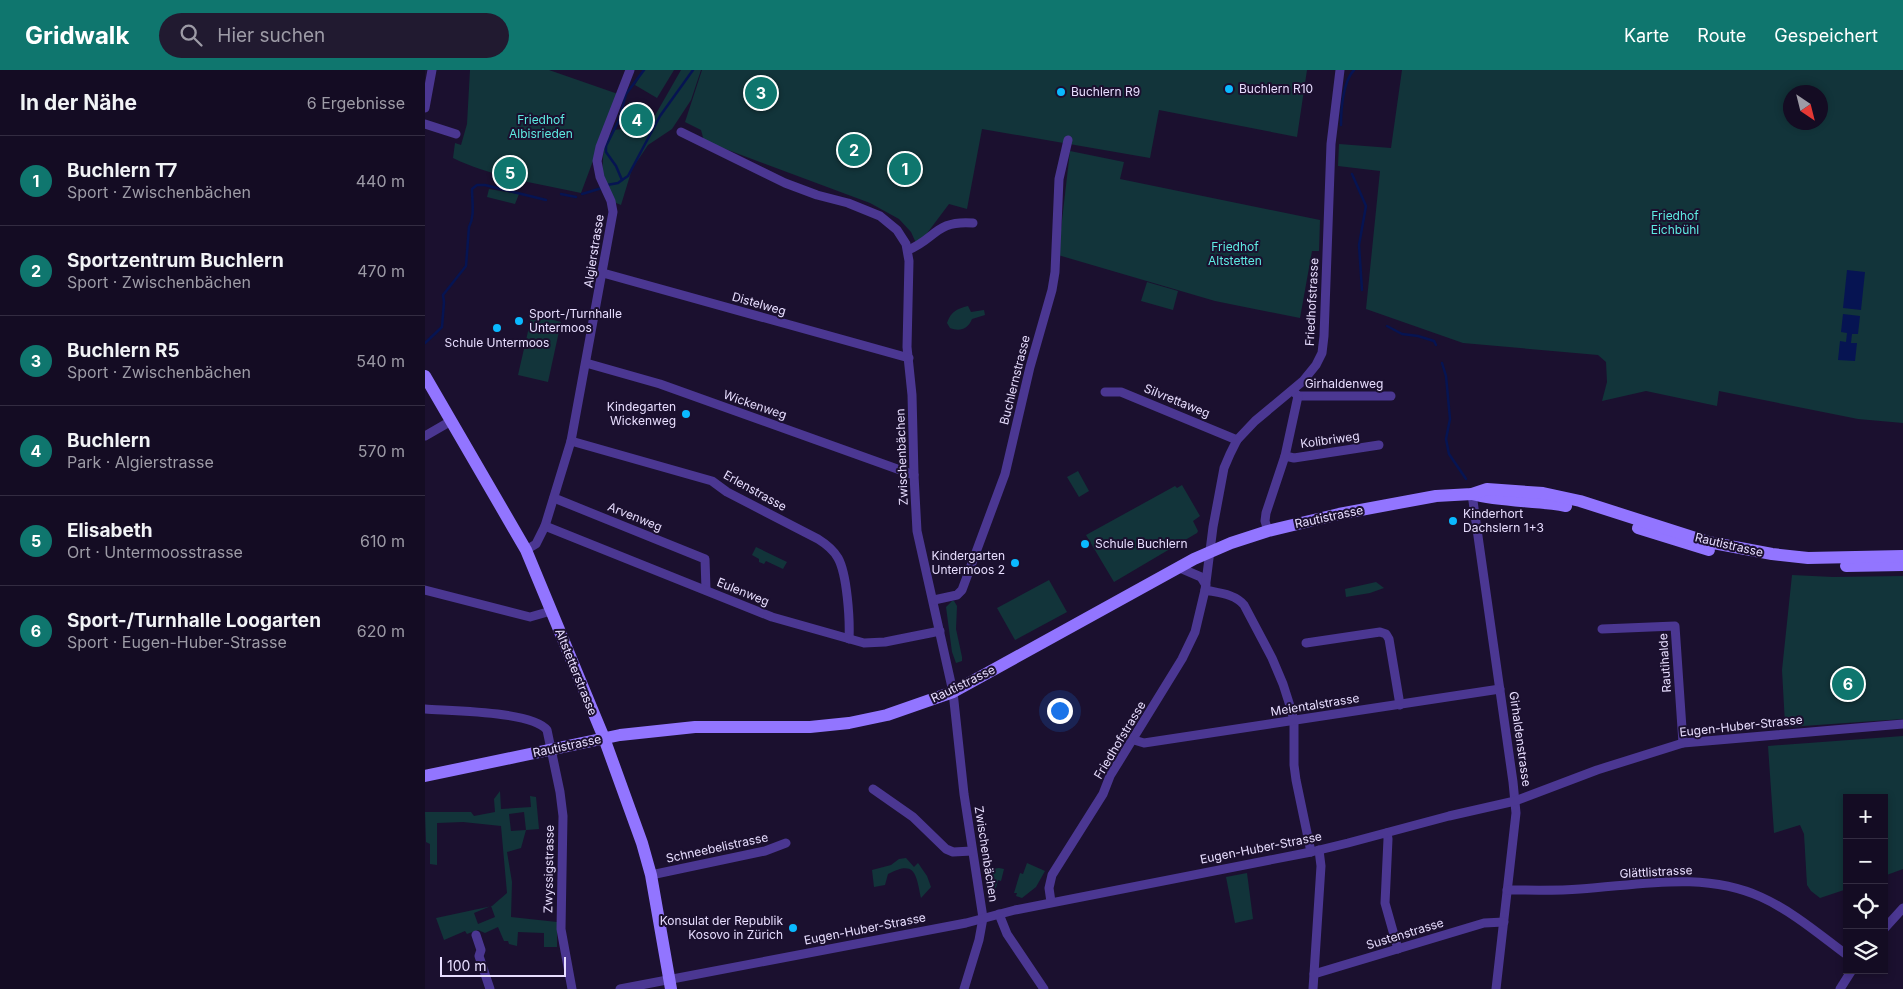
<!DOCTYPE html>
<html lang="de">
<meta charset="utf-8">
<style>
:root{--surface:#140c23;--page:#211a30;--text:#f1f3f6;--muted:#9d9ba6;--line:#332c41;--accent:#0f766e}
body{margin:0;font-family:Inter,sans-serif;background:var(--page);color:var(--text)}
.controls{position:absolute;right:15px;bottom:15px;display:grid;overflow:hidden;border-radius:0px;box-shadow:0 2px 8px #0003}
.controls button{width:45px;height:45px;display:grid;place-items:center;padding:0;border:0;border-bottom:1px solid var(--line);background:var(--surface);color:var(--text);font:25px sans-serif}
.compass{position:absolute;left:1358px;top:15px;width:45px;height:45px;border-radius:50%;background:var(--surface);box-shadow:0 2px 8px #0003;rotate:145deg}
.scale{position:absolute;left:15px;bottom:12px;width:126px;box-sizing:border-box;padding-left:5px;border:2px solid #e8deff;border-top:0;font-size:14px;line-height:18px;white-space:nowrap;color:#e8deff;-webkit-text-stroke:4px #1b102f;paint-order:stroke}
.you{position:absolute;left:634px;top:640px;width:18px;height:18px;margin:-12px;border:4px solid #fff;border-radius:50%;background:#1a73e8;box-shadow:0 0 0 8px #1a73e833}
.badge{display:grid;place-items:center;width:32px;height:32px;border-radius:50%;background:var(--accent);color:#fff;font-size:16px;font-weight:700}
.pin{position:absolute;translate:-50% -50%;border:2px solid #fff;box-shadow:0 1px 5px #0006}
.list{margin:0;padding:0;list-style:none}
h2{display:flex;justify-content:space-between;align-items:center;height:65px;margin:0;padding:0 20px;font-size:21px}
h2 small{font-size:16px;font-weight:400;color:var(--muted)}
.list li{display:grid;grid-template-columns:32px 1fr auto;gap:15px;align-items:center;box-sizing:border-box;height:90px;padding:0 20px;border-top:1px solid var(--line)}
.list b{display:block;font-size:19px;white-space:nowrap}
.list p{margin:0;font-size:16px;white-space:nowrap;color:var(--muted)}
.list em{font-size:16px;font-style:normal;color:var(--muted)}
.icon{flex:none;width:28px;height:28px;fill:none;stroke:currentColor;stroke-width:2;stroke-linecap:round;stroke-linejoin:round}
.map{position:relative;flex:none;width:1478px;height:919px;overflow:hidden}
header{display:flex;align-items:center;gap:30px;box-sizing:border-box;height:70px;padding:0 25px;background:var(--accent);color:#fff}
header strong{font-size:24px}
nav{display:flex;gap:28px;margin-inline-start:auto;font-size:18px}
.search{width:350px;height:45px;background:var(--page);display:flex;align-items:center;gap:12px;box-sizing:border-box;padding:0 18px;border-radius:28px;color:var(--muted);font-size:19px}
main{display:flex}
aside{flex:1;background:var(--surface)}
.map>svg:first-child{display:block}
.green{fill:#12343a;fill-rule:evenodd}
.water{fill:#061452}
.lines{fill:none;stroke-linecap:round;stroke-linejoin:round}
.stream{stroke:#061452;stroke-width:2.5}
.street{stroke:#4b3792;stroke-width:9}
.secondary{stroke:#9275ff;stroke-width:12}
.poi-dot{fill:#0ab9ff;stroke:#1b102f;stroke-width:2}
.labels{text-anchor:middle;stroke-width:4;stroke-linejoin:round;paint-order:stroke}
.poi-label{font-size:12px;fill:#e8deff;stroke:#1b102f;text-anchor:start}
.park-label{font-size:12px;fill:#5eebe2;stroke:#1b102f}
.street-label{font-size:12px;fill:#e8deff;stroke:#1b102f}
</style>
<header>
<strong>Gridwalk</strong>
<div class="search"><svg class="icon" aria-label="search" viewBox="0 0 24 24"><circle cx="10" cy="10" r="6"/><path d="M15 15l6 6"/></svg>Hier suchen</div>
<nav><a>Karte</a><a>Route</a><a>Gespeichert</a></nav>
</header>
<main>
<aside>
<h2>In der Nähe<small>6 Ergebnisse</small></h2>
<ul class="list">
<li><span class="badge">1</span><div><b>Buchlern T7</b><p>Sport · Zwischenbächen</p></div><em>440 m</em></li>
<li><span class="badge">2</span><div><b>Sportzentrum Buchlern</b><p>Sport · Zwischenbächen</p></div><em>470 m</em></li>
<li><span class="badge">3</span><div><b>Buchlern R5</b><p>Sport · Zwischenbächen</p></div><em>540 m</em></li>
<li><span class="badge">4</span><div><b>Buchlern</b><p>Park · Algierstrasse</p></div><em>570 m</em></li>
<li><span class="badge">5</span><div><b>Elisabeth</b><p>Ort · Untermoosstrasse</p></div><em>610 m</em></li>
<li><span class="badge">6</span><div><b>Sport-/Turnhalle Loogarten</b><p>Sport · Eugen-Huber-Strasse</p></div><em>620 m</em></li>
</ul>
</aside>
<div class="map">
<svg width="1478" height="919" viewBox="0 0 1478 919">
<rect width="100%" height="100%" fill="#1b102f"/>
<g class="green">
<path d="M45 0H124L193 24 156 123C114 114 67 107 28 88L30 73 36 75 42 54Z"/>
<polygon points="219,0 249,0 232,28 210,15"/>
<polygon points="256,0 276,0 266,30 247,59 223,75 207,99 196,135 186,131 177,105 179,73 189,60 205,58 197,56 204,32 228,44 224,56"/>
<polygon points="277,0 882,0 872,67 734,40 725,88 557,59 542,139 524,134 497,170 491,173 486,162 474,149 445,133 279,71 276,60 260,52"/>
<path d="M977 0H1478V353L1433 349 1294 321 1292 336 1221 321 1177 331 1182 312 1181 292 1173 285 1038 273 941 239 955 101 913 96 914 74 966 78ZM1366 22H1396V52H1366Z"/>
<polygon points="645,81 699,92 695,109 895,150 894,181 887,181 875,248 790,231 633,185"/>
<polygon points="64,119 94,124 90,134 62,127"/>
<polygon points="722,212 753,221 748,240 716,231"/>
<path d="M543 236 546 242 559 240 560 245 547 249C543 259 535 262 525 258L522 253C526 241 532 239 543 236Z"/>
<polygon points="107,244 136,252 123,312 93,305"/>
<polygon points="653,401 664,421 654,427 642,407"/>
<polygon points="757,415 775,446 768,451 773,461 772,463 689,512 661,465 750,416 752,418"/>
<polygon points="331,477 362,492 358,499 341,491 339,494 334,492 334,489 327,485"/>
<polygon points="1367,505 1408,507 1478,506 1478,649 1364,657 1360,654 1357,600"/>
<polygon points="624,510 642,542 590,570 572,538"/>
<polygon points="951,512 959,518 945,523 921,527 920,519"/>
<polygon points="527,531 529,531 532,536 531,559 537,587 537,591 531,593 527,582 521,537"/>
<polygon points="1478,666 1478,799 1459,806 1459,728 1422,728 1422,819 1395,828 1386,821 1382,815 1379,764 1375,755 1349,763 1343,676"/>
<path d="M75 721 76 739 106 737 105 726 111 727 114 759 101 760 96 778 82 782 87 812 86 847 132 852V877H119V863L93 862 92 876 84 874 83 871H79L73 857 60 863 53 860 42 864 40 861 19 870 11 848 67 836 82 823 76 756 38 752 12 753V795L5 794V774L1 772 0 742H46L49 746 70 742 69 729ZM99 742 101 760 86 761 84 744ZM66 836 70 847 53 854 49 843Z"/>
<path d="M481 788 489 797 493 793 502 806 506 817 496 828C491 805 491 789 463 804L460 815 449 817 447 800 466 795 474 789Z"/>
<polygon points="602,793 620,801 611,817 597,828 591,826 592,823 589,823 595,803 598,804"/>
<polygon points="574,798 579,799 576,811 573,810 570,822 562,817 560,800"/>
<polygon points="822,803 828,849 810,853 801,807"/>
</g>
<g class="water">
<polygon points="1422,200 1440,202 1436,240 1418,238"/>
<polygon points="1418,244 1435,246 1433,264 1427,264 1426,273 1432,273 1430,291 1413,290 1415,271 1421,272 1422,263 1416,262"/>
</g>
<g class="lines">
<g class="stream">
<path d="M916 55C916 39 918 11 929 0"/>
<polyline points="927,104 941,136 934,175 937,220"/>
<polyline points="197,110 203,106 235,46 268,0"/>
<polyline points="182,115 193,113 197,110 191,96 181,82 181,76 194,50 201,24 219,0"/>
<polyline points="136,124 151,127"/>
<polyline points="157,124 177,118"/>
<polyline points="962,256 977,264 993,266 1009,271 1011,275"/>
<path d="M0 273 17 257 19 232 18 225 41 196 44 157C50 146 47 132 47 119L52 115H60L121 130"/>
<polyline points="1017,293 1021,306 1025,349 1021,369 1024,384 1041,409"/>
</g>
<g class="street">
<polyline points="0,38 7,0"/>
<polyline points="0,54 31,64"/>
<polyline points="256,62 360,113 392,125 423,133 455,146 472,160 481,174 484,191 482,277 487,325 489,405 492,461 528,622 539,724 558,848 554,870 539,919"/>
<path d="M483 180C511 169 510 150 548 153"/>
<polyline points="178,203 484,288"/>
<polyline points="161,293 235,314 489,405"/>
<polyline points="680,322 696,322 812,370"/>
<polyline points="873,326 966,326"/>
<polyline points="0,366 26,351"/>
<path d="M146 371 287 411 302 422 393 469C401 474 408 479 413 488 422 504 425 549 424 569"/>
<polyline points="860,386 869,388 954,375"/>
<polyline points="1047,424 1088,712 1091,743 1071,919"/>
<polyline points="129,428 280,489 281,520"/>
<polyline points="120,456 347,547 439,573 460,572 515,561"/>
<polyline points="843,461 840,451 841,443 860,386 873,326 868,321"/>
<polyline points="101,480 111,474 120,456 146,371 188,142 186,131 175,107 172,91 175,77 205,0"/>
<polyline points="755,498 776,507 781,515"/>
<polyline points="0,520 105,547 126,541"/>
<path d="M780 520C794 523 810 524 819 535L847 588 858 614 866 639 869 651V695L871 710 886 782"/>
<polyline points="509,530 532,525 537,520 580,404 605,297 627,220 630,202 634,109 643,70"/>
<polyline points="1177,559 1250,556 1258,673"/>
<polyline points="881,573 955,562 961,564 964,569 975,635"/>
<path d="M0 639C25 641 107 641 122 660L135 722 138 746 136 859 147 919"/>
<polyline points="709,670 719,673 1075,619"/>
<polyline points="448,719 488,747 521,779 528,782 547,781"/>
<polyline points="962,763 963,769 960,833 973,879"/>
<polyline points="226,805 340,781 361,773"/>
<path d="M1082 820C1106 820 1131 821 1155 819 1216 815 1278 801 1336 827 1367 841 1395 865 1422 885"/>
<polyline points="626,832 624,818 627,805 678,724 685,706 757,589 770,562 780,520 788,457 799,398 805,384 812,370 830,351 878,311 891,295 897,283 899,266 906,74 915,0"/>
<polyline points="574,844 582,864 619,919"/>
<polyline points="1459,859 1478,838"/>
<polyline points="51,865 56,880 54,886 65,919"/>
<polyline points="889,904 1059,853 1079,852"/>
<polyline points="195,919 541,853 590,840 886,782 923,773 1024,746 1090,731 1172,700 1258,673 1478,654"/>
<polyline points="888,919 896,796 894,780"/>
<polyline points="1415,919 1427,900"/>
</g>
<g class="secondary">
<polyline points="0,306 101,480 179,668 217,773 226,805 246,919"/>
<path d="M1047 424C1077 432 1110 430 1141 436"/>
<polyline points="1213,458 1284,480"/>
<polyline points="1421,496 1478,495"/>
<polyline points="0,706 195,665 270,657 385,657 424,653 462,645 528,622 769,489 806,473 843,461 914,444 1011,426 1047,424 1062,419 1118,423 1155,431 1283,472 1347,484 1383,488 1478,486"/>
</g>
</g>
<g class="poi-dot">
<circle cx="804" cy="19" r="5"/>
<circle cx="636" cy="22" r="5"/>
<circle cx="94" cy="251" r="5"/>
<circle cx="72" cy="258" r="5"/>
<circle cx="261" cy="344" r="5"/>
<circle cx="1028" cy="451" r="5"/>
<circle cx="660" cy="474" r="5"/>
<circle cx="590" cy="493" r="5"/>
<circle cx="368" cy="858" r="5"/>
</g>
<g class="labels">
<g class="poi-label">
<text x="814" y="23">Buchlern R10</text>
<text x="646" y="26">Buchlern R9</text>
<text x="104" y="248">Sport-/Turnhalle<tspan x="104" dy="14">Untermoos</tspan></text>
<text x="72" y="277" text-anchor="middle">Schule Untermoos</text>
<text x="251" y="341" text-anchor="end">Kindegarten<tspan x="251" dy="14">Wickenweg</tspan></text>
<text x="1038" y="448">Kinderhort<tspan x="1038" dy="14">Dachslern 1+3</tspan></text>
<text x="670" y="478">Schule Buchlern</text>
<text x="580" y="490" text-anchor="end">Kindergarten<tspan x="580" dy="14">Untermoos 2</tspan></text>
<text x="358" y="855" text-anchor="end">Konsulat der Republik<tspan x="358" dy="14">Kosovo in Zürich</tspan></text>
</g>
<g class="park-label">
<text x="116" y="54">Friedhof<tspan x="116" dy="14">Albisrieden</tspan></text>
<text x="1250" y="150">Friedhof<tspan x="1250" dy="14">Eichbühl</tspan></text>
<text x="810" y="181">Friedhof<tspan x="810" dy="14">Altstetten</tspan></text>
</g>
<g class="street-label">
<text transform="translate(169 181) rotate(-81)" y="4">Algierstrasse</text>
<text transform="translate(887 232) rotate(-87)" y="4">Friedhofstrasse</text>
<text transform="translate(334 234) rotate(16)" y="4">Distelweg</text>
<text transform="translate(590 310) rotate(-76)" y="4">Buchlernstrasse</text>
<text x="919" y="318">Girhaldenweg</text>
<text transform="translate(752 331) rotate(22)" y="4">Silvrettaweg</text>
<text transform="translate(330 335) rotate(19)" y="4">Wickenweg</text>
<text transform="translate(905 370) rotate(-8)" y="4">Kolibriweg</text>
<text transform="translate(477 387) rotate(-92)" y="4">Zwischenbächen</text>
<text transform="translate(330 421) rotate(29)" y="4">Erlenstrasse</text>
<text transform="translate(210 447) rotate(22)" y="4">Arvenweg</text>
<text transform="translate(904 447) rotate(-12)" y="4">Rautistrasse</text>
<text transform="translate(1304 475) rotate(13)" y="4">Rautistrasse</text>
<text transform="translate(318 522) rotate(22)" y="4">Eulenweg</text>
<text transform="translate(1240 593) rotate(-94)" y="4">Rautihalde</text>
<text transform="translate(151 602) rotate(68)" y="4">Altstetterstrasse</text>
<text transform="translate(538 614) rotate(-26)" y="4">Rautistrasse</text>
<text transform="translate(890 635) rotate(-9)" y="4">Meientalstrasse</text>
<text transform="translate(1316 656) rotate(-6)" y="4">Eugen-Huber-Strasse</text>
<text transform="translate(1095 669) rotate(82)" y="4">Girhaldenstrasse</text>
<text transform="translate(695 670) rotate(-59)" y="4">Friedhofstrasse</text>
<text transform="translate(142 676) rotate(-12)" y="4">Rautistrasse</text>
<text transform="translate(292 778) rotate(-12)" y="4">Schneebelistrasse</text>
<text transform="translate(836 778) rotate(-11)" y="4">Eugen-Huber-Strasse</text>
<text transform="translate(561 784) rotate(81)" y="4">Zwischenbächen</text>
<text transform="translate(124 799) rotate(-89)" y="4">Zwyssigstrasse</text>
<text transform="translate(1231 802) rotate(-3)" y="4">Glättlistrasse</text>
<text transform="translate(440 859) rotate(-11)" y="4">Eugen-Huber-Strasse</text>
<text transform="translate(980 864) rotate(-17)" y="4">Sustenstrasse</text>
</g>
</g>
</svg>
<div class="controls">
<button>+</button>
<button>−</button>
<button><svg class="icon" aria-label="locate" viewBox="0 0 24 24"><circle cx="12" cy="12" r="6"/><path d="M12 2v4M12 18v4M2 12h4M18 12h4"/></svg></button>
<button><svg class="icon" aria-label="layers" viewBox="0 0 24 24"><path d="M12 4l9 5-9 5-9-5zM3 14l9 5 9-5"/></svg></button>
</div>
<svg class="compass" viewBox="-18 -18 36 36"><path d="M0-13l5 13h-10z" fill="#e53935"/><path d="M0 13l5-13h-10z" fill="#9d9ba6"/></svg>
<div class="scale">100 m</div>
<div class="you"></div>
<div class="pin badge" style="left:480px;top:99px">1</div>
<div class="pin badge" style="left:429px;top:80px">2</div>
<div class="pin badge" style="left:336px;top:23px">3</div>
<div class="pin badge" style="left:212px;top:50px">4</div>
<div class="pin badge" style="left:85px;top:103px">5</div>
<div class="pin badge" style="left:1423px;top:614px">6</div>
</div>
</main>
